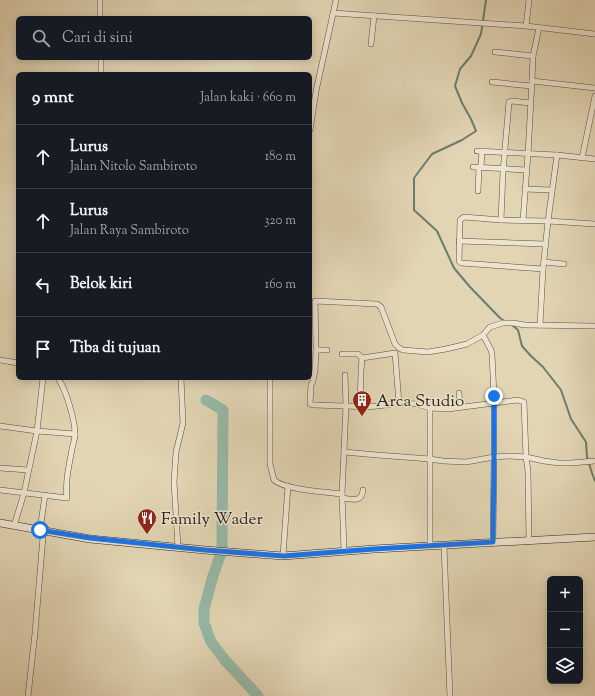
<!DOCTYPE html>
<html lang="id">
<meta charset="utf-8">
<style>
:root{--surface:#171b24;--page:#242831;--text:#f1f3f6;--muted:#9ea1a6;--line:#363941}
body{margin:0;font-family:"Sorts Mill Goudy",serif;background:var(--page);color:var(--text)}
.controls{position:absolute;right:12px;bottom:12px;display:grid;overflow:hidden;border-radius:6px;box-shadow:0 2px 10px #0003}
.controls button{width:36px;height:36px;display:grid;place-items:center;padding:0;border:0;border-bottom:1px solid var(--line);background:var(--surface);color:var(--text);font:20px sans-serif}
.stop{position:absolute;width:12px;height:12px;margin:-9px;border:3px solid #1a73e8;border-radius:50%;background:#fff}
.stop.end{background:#1a73e8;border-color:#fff;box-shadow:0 1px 4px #0008}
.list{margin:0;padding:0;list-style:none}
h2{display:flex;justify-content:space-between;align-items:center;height:52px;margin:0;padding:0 16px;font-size:17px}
h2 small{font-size:13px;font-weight:400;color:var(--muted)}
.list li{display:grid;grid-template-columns:26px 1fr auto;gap:12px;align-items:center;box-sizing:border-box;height:64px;padding:0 16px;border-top:1px solid var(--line)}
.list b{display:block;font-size:15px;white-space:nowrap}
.list p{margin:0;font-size:13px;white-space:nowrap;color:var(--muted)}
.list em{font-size:13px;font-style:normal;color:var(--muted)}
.icon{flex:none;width:22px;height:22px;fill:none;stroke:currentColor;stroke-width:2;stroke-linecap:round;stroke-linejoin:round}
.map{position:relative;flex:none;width:595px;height:696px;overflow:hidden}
.search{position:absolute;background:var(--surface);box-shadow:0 2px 10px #0003;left:16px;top:16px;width:296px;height:44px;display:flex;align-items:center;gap:10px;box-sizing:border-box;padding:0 14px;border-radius:6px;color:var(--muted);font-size:15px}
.panel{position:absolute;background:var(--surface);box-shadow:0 2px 10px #0003;left:16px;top:72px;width:296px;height:308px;border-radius:6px}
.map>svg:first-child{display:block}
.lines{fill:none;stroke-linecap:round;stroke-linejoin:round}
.stream{stroke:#6c7d6f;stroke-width:2}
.river{stroke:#96b9a7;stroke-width:11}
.street-casing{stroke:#5b5042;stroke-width:6}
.secondary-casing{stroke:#2e241c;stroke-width:8}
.street{stroke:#ece4ce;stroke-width:5}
.secondary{stroke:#ece4ce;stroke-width:7}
.route{stroke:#1a73e8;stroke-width:5}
.labels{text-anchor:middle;stroke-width:3;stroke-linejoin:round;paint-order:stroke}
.poi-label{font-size:17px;fill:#2e241c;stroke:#ece4ce;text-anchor:start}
</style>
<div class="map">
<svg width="595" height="696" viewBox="0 0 595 696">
<rect width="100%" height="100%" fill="#e2d5b4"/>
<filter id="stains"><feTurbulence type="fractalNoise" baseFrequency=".005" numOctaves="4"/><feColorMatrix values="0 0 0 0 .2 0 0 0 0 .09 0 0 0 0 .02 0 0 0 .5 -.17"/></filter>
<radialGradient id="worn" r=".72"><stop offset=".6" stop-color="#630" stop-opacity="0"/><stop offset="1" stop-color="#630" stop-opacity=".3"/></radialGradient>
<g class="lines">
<g class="stream">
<polyline points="486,0 481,34 471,56 460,69 455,86 462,103 471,119 476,131 462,140 432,154 414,178 414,210 437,231 454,268 470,287 500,318 506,322"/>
<polyline points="512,325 518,330 522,346 531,356 543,367 561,390 571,419 586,442 587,457 592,473 595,481"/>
</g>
<polyline class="river" points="206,400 223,410 222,550 213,576 204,609 204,623 211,642 224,659 258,696"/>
<g class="street-casing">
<g id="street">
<polyline points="100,0 100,18"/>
<polyline points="333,13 526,26 595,34"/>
<polyline points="526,26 529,0"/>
<polyline points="371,44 374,16"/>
<polyline points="495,52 533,56"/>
<polyline points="101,58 101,74"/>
<polyline points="532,81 533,56 539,28"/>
<polyline points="492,82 531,86"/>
<polyline points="310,130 316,91 336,0"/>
<polyline points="477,151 557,155 595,159"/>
<polyline points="582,158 595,96"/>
<polyline points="473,167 526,170"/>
<polyline points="481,167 482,151"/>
<polyline points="525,189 551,190"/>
<polyline points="478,191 479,167"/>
<polyline points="501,220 503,172 509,102 512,101 530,103"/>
<polyline points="523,220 528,154 532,81 595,88"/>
<polyline points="459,241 545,244"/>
<polyline points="544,262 564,264"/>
<polyline points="543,269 461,263 459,261 460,220 464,217 501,220 548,221 557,155"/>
<polyline points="540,325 543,269 548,221 595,224"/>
<polyline points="483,335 491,350 492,354 494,396 494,457 493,542"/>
<polyline points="316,350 327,350"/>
<polyline points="342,354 358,354 362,358"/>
<polyline points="0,360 18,363"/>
<polyline points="345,375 346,406 367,407 386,405 399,403 417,404 430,408 448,409 518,400 524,402 526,457 528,471 529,541"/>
<path d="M270 378V464L274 480C285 490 327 492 342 494"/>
<polyline points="459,393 460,407"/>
<polyline points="360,407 361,371 362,358 395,353 399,403"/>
<polyline points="430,408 430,546"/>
<polyline points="0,426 37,431 75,434"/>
<polyline points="344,452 377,455 430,459 443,461 466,462 494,457 509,456 526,457 544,461 559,463 571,463 595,461"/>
<polyline points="0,468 28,470"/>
<path d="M0 490 67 498C65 482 69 466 72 449 73 444 75 439 75 434 75 420 66 390 58 378"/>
<path d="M342 498C352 499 362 503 363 490"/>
<polyline points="14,526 24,493 37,431 43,378"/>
<polyline points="40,530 45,495"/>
<polyline points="444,546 450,696"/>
<polyline points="178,547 174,482 176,452 183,423 181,378"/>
<polyline points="344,551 342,494 346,406 313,405 310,404 311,385 313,381 315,370 316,350 315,301 377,304 381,307 395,344 399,348 403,350 428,352 446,349 467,344 483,335 490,327 503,323 513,323 525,325 595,326"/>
<polyline points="283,556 288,486"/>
<polyline points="28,696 35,633 43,537 41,530"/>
</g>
</g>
<g class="secondary-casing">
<polyline id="secondary" points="0,523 90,539 205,550 283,556 374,549 595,537"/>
</g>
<use href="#street" class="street"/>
<use href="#secondary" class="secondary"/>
</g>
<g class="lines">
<polyline class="route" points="40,530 90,538 205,550 284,556 374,549 493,542 494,457 494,396"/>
</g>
<defs>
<g id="building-pin" transform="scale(1)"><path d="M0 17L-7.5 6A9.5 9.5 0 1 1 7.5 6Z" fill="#8f2418" stroke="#ece4ce"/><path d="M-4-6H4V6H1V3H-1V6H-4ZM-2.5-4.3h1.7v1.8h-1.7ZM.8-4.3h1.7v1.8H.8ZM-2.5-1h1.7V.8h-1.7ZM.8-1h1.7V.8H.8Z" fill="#fff"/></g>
<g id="restaurant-pin" transform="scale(1)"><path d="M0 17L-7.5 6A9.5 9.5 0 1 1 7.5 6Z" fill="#8f2418" stroke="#ece4ce"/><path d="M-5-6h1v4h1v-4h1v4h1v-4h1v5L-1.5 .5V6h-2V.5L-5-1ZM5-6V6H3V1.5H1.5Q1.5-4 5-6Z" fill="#fff"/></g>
</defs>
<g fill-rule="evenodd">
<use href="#building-pin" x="362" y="400"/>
<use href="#restaurant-pin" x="147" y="518"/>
</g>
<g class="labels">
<g class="poi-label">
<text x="376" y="406">Arca Studio</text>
<text x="161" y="524">Family Wader</text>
</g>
</g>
<rect width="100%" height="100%" filter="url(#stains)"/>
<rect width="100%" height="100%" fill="url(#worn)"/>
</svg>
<div class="controls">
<button>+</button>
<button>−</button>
<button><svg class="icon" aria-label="layers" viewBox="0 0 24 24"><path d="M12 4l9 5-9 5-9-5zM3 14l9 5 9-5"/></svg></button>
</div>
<div class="stop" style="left:40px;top:530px"></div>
<div class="stop end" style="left:494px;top:396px"></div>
<div class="search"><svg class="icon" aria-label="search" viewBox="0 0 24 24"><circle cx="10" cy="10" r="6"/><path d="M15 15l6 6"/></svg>Cari di sini</div>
<section class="panel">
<h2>9 mnt<small>Jalan kaki · 660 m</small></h2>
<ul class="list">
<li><svg class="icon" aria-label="ahead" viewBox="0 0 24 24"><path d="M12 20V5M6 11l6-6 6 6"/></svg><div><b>Lurus</b><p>Jalan Nitolo Sambiroto</p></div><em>180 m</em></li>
<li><svg class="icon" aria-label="ahead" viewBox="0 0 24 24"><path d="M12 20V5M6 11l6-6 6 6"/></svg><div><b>Lurus</b><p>Jalan Raya Sambiroto</p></div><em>320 m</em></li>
<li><svg class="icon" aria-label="left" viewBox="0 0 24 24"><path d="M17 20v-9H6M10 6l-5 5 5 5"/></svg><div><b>Belok kiri</b></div><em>160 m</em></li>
<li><svg class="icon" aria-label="arrive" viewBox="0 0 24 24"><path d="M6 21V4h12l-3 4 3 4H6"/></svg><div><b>Tiba di tujuan</b></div></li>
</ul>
</section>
</div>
